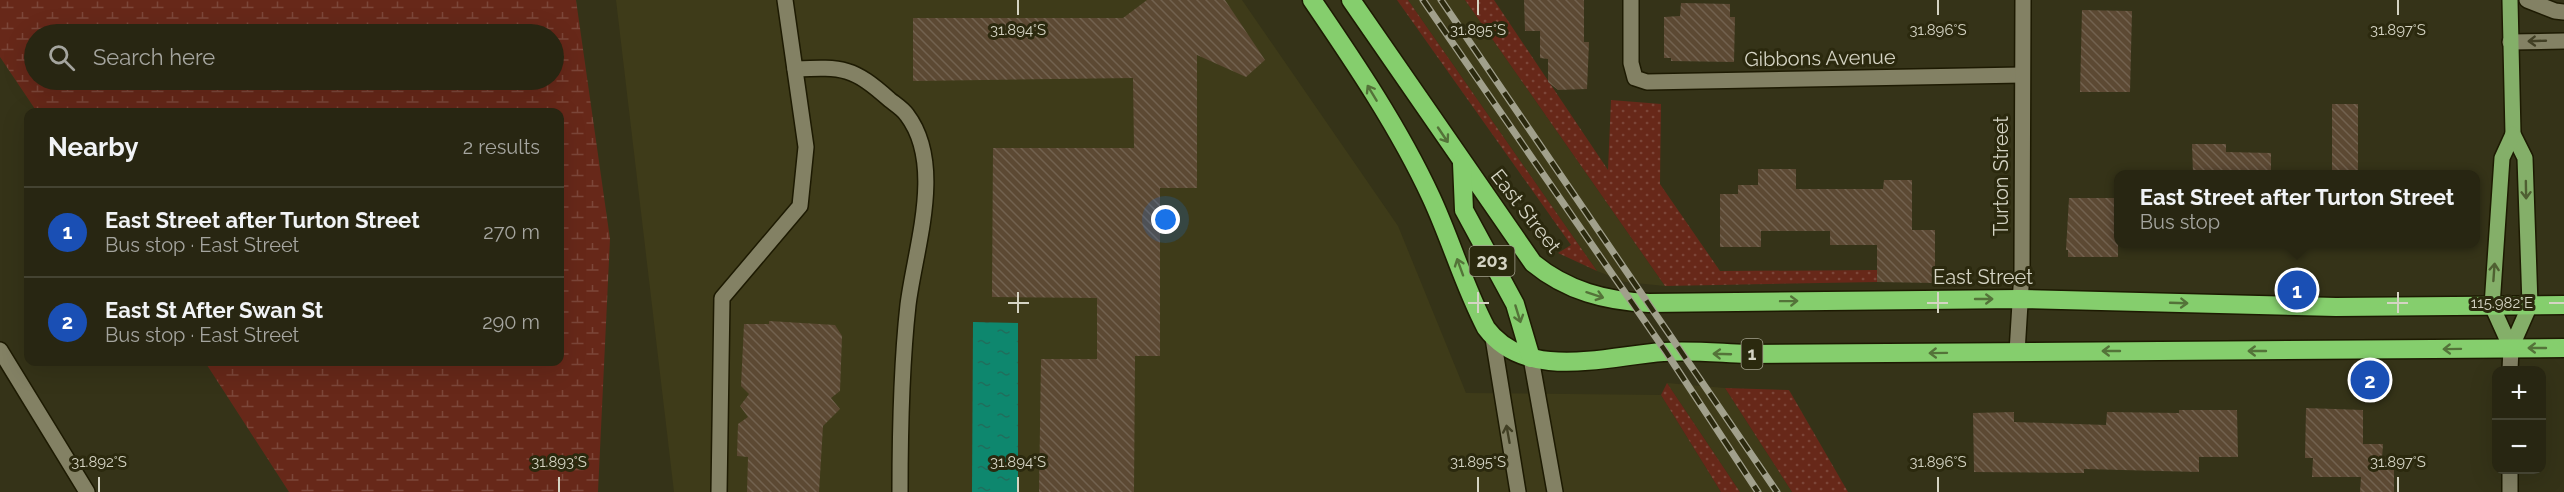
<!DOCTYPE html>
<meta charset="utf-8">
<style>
:root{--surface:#282612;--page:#343220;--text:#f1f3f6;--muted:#a5a59f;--line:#444332;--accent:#0b8043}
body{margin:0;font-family:Raleway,sans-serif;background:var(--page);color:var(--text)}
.controls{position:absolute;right:18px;bottom:18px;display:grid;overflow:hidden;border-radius:12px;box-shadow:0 6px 24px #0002}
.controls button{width:54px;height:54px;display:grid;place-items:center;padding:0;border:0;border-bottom:2px solid var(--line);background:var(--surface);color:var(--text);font:30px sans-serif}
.you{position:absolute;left:1166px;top:220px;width:21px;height:21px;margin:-15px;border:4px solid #fff;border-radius:50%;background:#1a73e8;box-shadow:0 0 0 9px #1a73e833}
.badge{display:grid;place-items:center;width:39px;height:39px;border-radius:50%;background:var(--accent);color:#fff;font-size:20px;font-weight:700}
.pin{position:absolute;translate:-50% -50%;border:3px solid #fff;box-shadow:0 2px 6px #0006}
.popup{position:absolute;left:2114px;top:170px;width:366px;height:78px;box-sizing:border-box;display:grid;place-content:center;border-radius:12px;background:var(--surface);filter:drop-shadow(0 2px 4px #0005);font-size:20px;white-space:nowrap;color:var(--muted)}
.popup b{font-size:22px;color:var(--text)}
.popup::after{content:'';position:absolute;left:50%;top:100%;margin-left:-12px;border:12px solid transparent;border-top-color:var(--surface)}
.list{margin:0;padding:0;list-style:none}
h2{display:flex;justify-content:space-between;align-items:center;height:78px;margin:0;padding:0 24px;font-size:26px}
h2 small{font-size:20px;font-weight:400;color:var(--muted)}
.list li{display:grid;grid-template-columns:39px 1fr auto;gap:18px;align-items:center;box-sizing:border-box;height:90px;padding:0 24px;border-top:2px solid var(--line)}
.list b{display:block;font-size:22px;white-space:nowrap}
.list p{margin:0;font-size:20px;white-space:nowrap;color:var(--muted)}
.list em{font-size:20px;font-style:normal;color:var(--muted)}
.icon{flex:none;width:33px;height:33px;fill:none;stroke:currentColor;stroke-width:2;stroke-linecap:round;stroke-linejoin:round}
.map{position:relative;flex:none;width:2564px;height:492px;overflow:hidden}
.search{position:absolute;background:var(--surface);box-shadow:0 6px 24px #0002;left:24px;top:24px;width:540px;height:66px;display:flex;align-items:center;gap:15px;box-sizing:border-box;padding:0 21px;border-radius:33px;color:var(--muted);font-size:22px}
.panel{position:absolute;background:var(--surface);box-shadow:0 6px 24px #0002;left:24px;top:108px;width:540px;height:258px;border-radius:12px}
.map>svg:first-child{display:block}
.built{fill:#3e3b19}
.grass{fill:url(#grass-dots)}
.wetland{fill:url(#wetland-marsh);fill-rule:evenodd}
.water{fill:url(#water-ripples)}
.building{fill:url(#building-back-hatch)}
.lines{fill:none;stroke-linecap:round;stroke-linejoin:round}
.minor-casing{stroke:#1d1a02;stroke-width:18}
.major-casing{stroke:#1d1a02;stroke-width:18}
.highway-casing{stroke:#1d1a02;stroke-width:21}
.minor{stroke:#838164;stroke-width:15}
.major{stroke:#84af69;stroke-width:15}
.highway{stroke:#85ce6d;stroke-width:18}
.rail-casing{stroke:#a1a08c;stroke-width:7}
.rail{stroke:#2b290e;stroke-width:4.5;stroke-dasharray:14;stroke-linecap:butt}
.oneway{stroke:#413f24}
.oneway2{stroke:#547339}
.oneway3{stroke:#4f5f32}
.ticks{fill:none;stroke:#d5d4c4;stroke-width:2}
.labels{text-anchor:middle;stroke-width:6;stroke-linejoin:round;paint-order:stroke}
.shield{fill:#2b290e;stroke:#a2a18d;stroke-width:1.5}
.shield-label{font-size:18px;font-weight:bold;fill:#d5d4c4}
.street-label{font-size:20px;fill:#d5d4c4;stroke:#2b290e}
.ticks-label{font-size:15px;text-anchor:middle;fill:#d5d4c4;stroke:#2b290e;stroke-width:6;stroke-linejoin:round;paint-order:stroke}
</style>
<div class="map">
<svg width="2564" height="492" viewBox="0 0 2564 492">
<defs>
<pattern id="grass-dots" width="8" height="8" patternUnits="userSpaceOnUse" patternTransform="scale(1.5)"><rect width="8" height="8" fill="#672819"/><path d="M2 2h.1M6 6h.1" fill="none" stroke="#7c4639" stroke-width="1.8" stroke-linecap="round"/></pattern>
<pattern id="wetland-marsh" width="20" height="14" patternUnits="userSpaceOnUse" patternTransform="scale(1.5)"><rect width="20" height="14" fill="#672819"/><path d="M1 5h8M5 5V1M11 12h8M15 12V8" fill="none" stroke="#7c4639"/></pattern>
<pattern id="water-ripples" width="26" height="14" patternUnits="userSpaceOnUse" patternTransform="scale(1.5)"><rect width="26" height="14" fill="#0e876e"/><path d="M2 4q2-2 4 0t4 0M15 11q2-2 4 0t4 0" fill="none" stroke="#206e5c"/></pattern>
<pattern id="building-back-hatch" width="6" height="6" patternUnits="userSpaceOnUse" patternTransform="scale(1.5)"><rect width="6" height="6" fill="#5c4933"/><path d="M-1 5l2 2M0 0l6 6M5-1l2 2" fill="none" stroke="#72624f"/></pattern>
</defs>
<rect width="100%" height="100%" fill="#353318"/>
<g class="built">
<polygon points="616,0 1242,0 1398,226 1466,393 1661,395 1721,492 674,492"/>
<polygon points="1408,0 1465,0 1665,286 1625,282 1597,271"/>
<polygon points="1667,383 1725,388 1792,492 1740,492"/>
</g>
<g class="grass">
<polygon points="1397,0 1408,0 1597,271 1558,253 1571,245"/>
<polygon points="1465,0 1494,0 1608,170 1611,100 1661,104 1660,184 1720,271 1877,270 1877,282 1665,286"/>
<polygon points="1667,383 1740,492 1721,492 1661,395"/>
<polygon points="1725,388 1789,390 1848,492 1792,492"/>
</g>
<path class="wetland" d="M0 0H576L610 239 598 492H289L205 362H560V112H37L0 57ZM34 34H554V80H34Z"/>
<polygon class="water" points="973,322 1018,323 1018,492 972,492"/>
<g class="building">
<polygon points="1147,0 1225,0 1265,60 1246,77 1197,55 1197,188 1160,188 1160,356 1135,356 1134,492 1039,492 1041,359 1097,359 1097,298 992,297 993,148 1134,148 1133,78 913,81 913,18 1123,18"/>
<polygon points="1524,0 1584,0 1584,42 1589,42 1587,89 1558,90 1548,82 1548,59 1540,58 1540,31 1525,31"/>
<polygon points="1681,3 1730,4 1730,17 1735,17 1734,62 1671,61 1671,58 1664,58 1664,17 1680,16"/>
<polygon points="2082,10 2132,11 2130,92 2080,92"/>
<rect x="2332" y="104" width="26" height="70"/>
<polygon points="2192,144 2226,144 2226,152 2271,153 2271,174 2193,174"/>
<polygon points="1758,169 1796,169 1796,189 1883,189 1884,180 1912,180 1912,230 1935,230 1935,283 1877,282 1877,245 1830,245 1830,231 1761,231 1761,247 1720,247 1720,194 1738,194 1738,185 1758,185"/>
<polygon points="2069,198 2118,198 2118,257 2068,257 2068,250 2066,250"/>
<polygon points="769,321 835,325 842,336 840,391 831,398 840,409 823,426 819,492 747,492 748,457 737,456 738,424 748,417 740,406 749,394 741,386 744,324 769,324"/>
<polygon points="2306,408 2363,410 2363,444 2383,444 2382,459 2394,460 2394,492 2360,492 2361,477 2312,477 2313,458 2305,458"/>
<polygon points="2179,410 2237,410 2238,457 2199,457 2199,472 2084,469 2084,473 1974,472 1973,413 2014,412 2014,422 2106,425 2107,412 2179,413"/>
</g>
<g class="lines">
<g class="minor-casing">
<g id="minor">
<polyline points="1631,0 1631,63 1635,78 1647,82 2022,75"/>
<polyline points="2527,0 2555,11 2564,12"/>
<polyline points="2510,42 2564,41"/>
<path d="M795 69C844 67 853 67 890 100 895 104 903 109 907 115 945 165 915 248 908 305 901 368 900 429 900 492"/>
<polyline points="1493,338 1518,492"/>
<polyline points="0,350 87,492"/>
<polyline points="2017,352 2022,271 2023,0"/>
<polyline points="1531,358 1555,492"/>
<polyline points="2510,370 2511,348"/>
<polyline points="719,492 722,298 800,206 806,147 785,0"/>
<polyline points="2510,492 2510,470"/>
</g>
</g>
<g class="major-casing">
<g id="major">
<polyline points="2510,0 2513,134 2525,158 2530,305 2511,348"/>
<polyline points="2511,348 2492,306 2502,158 2513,134"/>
</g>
</g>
<g class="highway-casing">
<g id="highway">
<path d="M1312 0C1355 63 1399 128 1431 197 1451 240 1464 286 1486 328 1526 382 1607 356 1663 352 1691 350 1719 353 1746 354L2564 348"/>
<path d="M1351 0 1533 263C1567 291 1606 301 1649 303L2020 299 2336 307 2564 305"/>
<polyline points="1462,163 1464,210 1515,304 1531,358"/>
</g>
</g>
<use href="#minor" class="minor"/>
<use href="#major" class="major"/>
<use href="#highway" class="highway"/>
<g class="rail-casing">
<g id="rail">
<polyline points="1423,0 1666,352 1758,492"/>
<polyline points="1441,0 1777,492"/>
</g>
</g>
<use href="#rail" class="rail"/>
</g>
<defs><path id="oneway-shaft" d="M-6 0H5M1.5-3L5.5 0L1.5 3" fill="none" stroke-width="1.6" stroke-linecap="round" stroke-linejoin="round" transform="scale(1.5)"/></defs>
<g class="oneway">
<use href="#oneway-shaft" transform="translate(2537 41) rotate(178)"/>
<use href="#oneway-shaft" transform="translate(1508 434) rotate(-100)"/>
</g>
<g class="oneway2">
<use href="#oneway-shaft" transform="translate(1372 93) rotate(-121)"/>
<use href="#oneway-shaft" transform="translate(1443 135) rotate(56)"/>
<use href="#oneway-shaft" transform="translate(1460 267) rotate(-110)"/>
<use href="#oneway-shaft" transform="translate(1595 295) rotate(18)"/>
<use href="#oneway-shaft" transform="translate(1984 299)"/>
<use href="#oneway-shaft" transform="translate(1789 301) rotate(-1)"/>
<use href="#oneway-shaft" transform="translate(2179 303) rotate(2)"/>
<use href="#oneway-shaft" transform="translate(1518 314) rotate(73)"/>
<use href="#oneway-shaft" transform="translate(2537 348) rotate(180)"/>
<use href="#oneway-shaft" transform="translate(2452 349) rotate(179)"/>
<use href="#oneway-shaft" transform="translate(2111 351) rotate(-180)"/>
<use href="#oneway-shaft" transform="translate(2257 351) rotate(180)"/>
<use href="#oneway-shaft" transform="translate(1938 353) rotate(179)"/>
<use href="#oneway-shaft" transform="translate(1722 354) rotate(-178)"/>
</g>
<g class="oneway3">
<use href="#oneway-shaft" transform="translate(2526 190) rotate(89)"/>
<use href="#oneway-shaft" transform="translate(2494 272) rotate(-86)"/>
</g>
<path class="ticks" d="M1018 0V15M1478 0V15M1938 0V15M2398 0V15M1018 292V313M1478 292V313M1938 292V313M2398 292V313M1008 303H1029M1468 303H1489M1927 303H1948M2387 303H2408M2549 303H2564M99 477V492M559 477V492M1018 477V492M1478 477V492M1938 477V492M2398 477V492"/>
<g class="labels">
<g class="shield">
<rect x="1469.5" y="246" width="45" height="30" rx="4.5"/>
<rect x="1741.5" y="339" width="21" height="30" rx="4.5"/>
</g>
<g class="shield-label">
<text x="1492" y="267">203</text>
<text x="1752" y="360">1</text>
</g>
<g class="street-label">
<text transform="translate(1820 58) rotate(-1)" y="7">Gibbons Avenue</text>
<text transform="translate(2001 176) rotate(-90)" y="7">Turton Street</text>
<text transform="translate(1526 211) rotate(52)" y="7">East Street</text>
<text x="1983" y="284">East Street</text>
</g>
</g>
<g class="ticks-label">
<text x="1018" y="35">31.894°S</text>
<text x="1478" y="35">31.895°S</text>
<text x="1938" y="35">31.896°S</text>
<text x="2398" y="35">31.897°S</text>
<text x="2502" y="308">115.982°E</text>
<text x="99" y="467">31.892°S</text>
<text x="559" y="467">31.893°S</text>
<text x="1018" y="467">31.894°S</text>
<text x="1478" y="467">31.895°S</text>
<text x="1938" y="467">31.896°S</text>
<text x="2398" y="467">31.897°S</text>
</g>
</svg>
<div class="controls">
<button>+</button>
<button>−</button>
</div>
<div class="you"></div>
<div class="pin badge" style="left:2297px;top:290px;background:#1a4fb4">1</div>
<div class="popup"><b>East Street after Turton Street</b>Bus stop</div>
<div class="pin badge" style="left:2370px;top:380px;background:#1a4fb4">2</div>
<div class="search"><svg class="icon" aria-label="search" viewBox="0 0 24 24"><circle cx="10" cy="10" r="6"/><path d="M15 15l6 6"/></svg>Search here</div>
<section class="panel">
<h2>Nearby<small>2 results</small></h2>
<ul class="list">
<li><span class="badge" style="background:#1a4fb4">1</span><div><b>East Street after Turton Street</b><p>Bus stop · East Street</p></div><em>270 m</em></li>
<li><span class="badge" style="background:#1a4fb4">2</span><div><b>East St After Swan St</b><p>Bus stop · East Street</p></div><em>290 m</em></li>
</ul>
</section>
</div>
